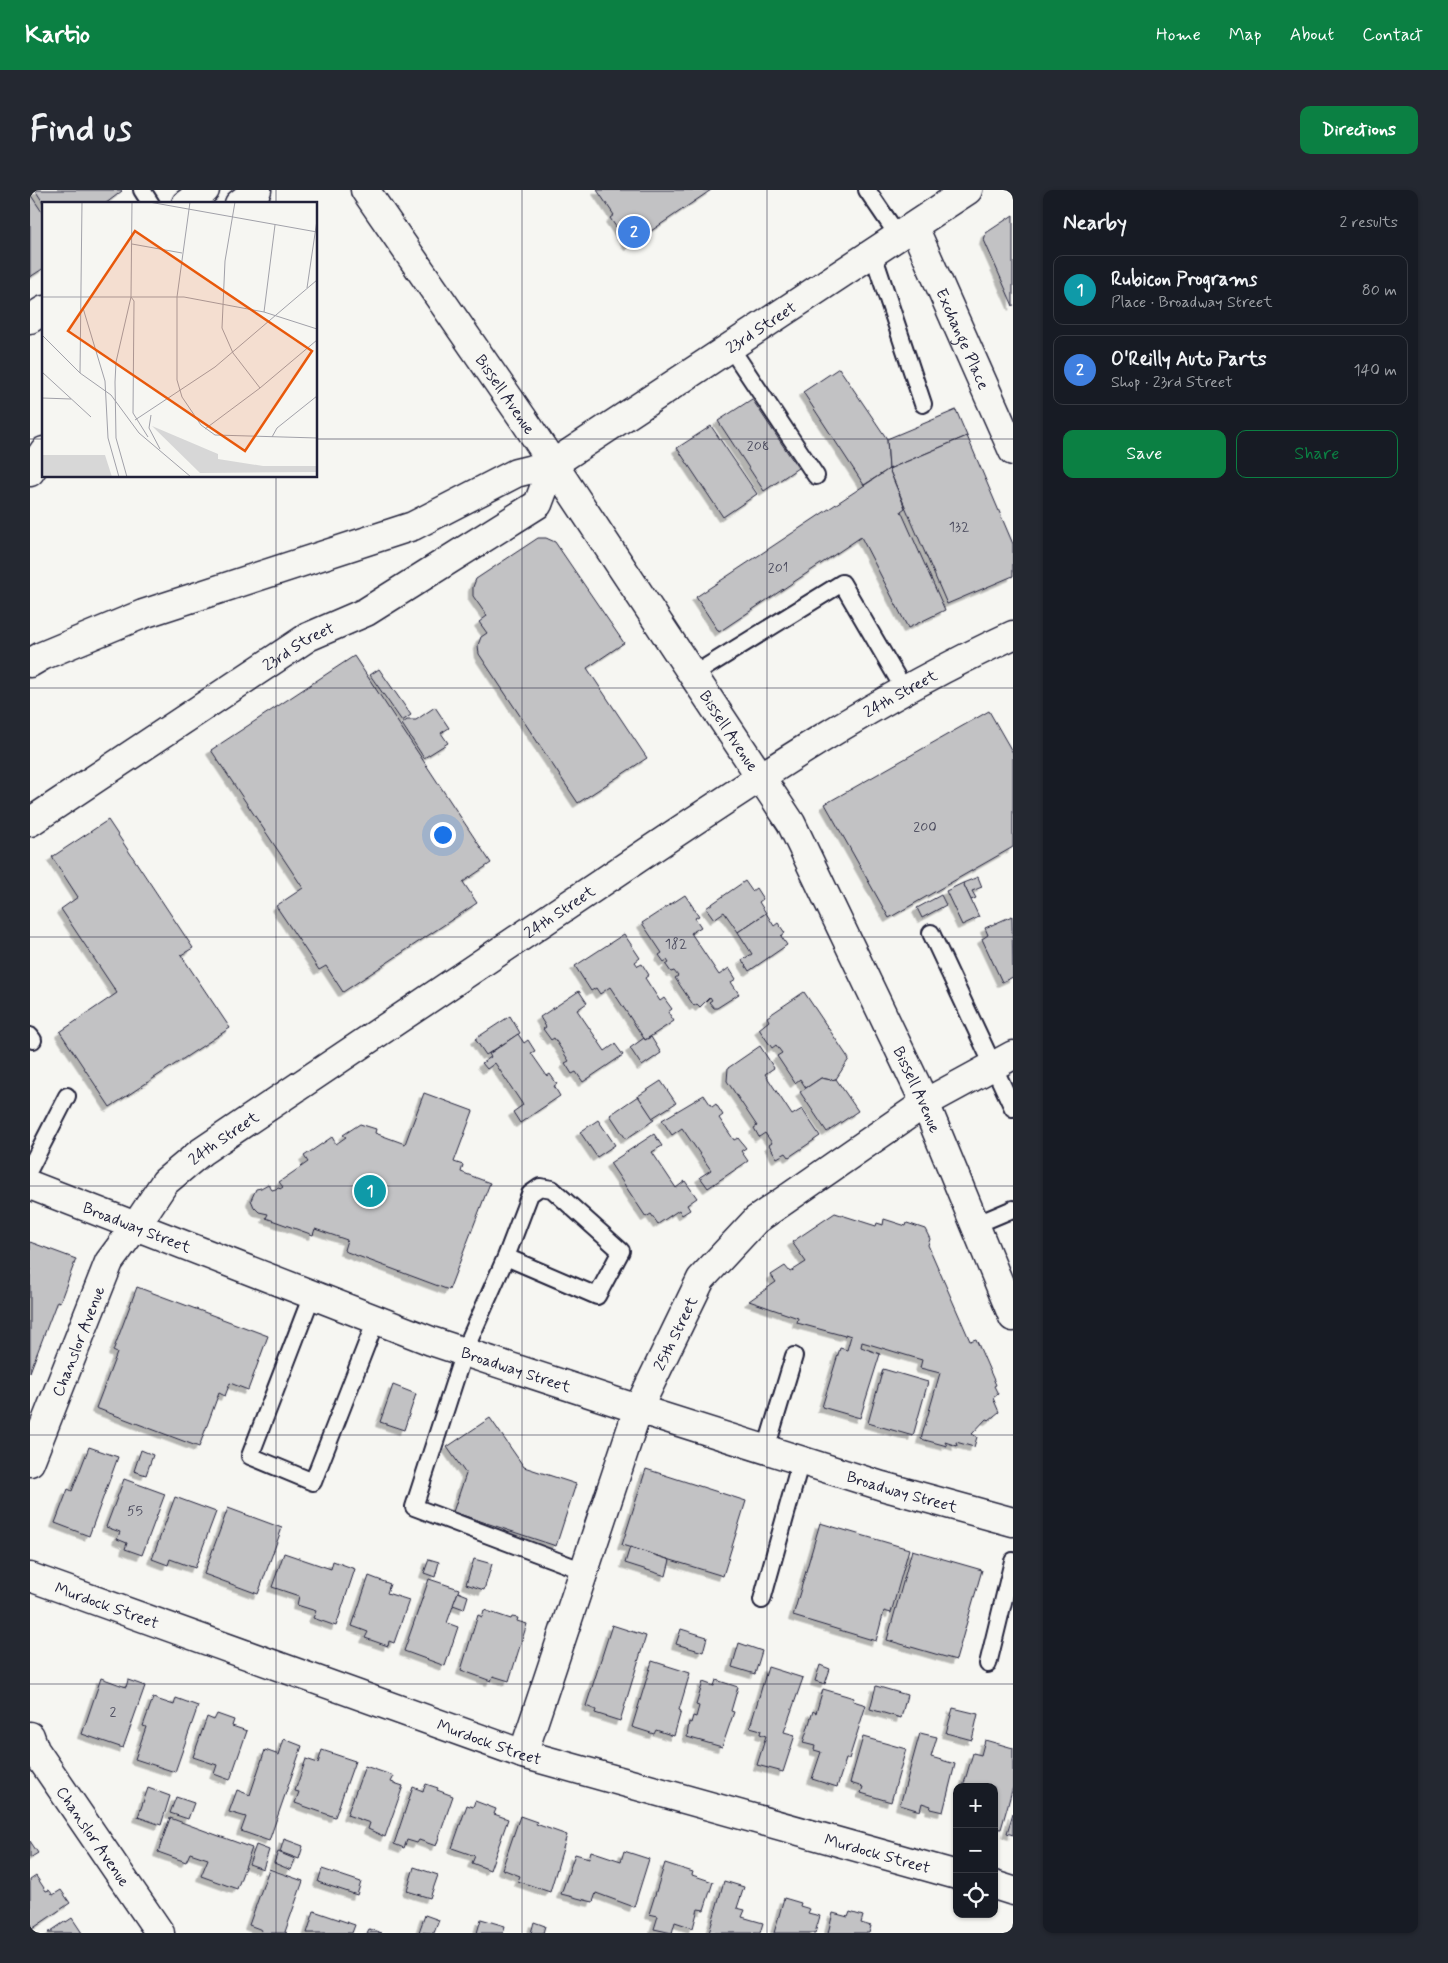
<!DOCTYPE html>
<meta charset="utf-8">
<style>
:root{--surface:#171b24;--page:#242831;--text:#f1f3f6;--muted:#9ea1a6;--line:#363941;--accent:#0b8043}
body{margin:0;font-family:Mynerve,sans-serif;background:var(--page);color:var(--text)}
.controls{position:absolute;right:15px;bottom:15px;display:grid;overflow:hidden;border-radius:10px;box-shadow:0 1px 4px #0004}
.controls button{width:45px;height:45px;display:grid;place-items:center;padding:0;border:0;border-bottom:1px solid var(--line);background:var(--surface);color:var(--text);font:25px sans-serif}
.you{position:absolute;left:412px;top:644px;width:18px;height:18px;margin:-12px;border:4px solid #fff;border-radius:50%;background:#1a73e8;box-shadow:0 0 0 8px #1a73e833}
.badge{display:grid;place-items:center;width:32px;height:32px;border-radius:50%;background:var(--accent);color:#fff;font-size:16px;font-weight:700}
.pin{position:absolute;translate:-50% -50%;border:2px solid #fff;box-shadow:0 1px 5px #0006}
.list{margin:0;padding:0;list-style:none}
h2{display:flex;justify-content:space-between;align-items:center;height:65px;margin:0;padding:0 20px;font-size:21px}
h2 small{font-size:16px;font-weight:400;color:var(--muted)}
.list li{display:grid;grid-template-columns:32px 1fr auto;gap:15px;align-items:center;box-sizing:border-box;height:70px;margin:0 10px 10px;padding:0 10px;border:1px solid var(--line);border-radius:10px}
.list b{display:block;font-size:19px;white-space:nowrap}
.list p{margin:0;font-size:16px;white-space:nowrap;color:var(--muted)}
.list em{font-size:16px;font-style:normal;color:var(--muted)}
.actions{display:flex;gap:10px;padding:15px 20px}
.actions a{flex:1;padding:11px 0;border:1px solid var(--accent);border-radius:10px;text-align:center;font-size:18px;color:var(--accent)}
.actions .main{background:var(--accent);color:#fff}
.icon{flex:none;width:28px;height:28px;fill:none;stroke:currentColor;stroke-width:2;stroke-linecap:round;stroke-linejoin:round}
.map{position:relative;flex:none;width:983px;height:1743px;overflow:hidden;border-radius:10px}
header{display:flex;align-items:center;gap:30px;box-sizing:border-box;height:70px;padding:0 25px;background:var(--accent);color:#fff}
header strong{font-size:24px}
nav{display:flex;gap:28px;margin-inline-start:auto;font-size:18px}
.intro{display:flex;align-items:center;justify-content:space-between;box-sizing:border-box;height:120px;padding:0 30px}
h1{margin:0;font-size:35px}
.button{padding:12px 22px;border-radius:10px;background:var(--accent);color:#fff;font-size:18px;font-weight:700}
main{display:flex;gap:30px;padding:0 30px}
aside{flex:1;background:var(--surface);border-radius:10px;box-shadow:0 1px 4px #0004}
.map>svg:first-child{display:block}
.building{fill:#c2c2c4;stroke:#22223b;filter:url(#shadow)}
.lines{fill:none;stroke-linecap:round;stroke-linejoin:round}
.service-casing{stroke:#22223b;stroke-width:20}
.minor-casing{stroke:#22223b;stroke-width:31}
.tertiary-casing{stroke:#22223b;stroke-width:31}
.secondary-casing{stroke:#22223b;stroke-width:31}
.service{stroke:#f6f6f2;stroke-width:16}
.minor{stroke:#f6f6f2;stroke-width:28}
.tertiary{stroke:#f6f6f2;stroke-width:28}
.secondary{stroke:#f6f6f2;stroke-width:28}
.grid{fill:none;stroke:#22223b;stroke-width:1;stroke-opacity:0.55}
.labels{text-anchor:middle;stroke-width:5;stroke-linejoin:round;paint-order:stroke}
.number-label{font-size:14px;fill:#4a4a5d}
.street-label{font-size:16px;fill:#22223b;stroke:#f6f6f2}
.inset-road{fill:none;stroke:#a1a1a9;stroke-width:1}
.view{fill:#e8590c;fill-opacity:0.15;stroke:#e8590c;stroke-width:2.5}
.inset-edge{fill:none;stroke:#22223b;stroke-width:2.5}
</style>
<header>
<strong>Kartio</strong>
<nav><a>Home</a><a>Map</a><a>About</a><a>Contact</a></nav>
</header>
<div class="intro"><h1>Find us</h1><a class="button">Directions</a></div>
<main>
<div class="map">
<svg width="983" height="1743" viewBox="0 0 983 1743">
<defs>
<filter id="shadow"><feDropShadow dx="-4.5" dy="4.5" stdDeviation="0" flood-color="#0004"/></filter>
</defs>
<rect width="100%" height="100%" fill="#f6f6f2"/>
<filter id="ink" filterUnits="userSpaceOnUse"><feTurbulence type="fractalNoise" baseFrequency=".02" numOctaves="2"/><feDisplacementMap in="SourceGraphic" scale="10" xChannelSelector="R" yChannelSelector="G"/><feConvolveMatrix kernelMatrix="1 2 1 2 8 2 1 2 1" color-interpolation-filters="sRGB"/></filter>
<g filter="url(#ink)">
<g class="building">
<polygon points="5,0 91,0 92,1 75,14 14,14"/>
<polygon points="567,0 681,0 599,56 580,28 584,25"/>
<polygon points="0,4 14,25 14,78 0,87"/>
<polygon points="983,25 983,116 954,50 956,43"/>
<polygon points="809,178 857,249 859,279 834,295 773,202"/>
<polygon points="722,209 768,278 734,301 688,231"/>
<polygon points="926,220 937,246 859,279 857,249"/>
<polygon points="681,236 727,304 693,327 647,258"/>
<polygon points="937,246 983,354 983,386 917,414 859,279"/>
<polygon points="859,279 875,318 871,321 915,420 878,438 831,347 689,442 666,407"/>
<polygon points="508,348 516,348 525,352 594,453 557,478 617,568 548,613 449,464 448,455 451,447 457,443 449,432 457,426 443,406 443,397 446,389"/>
<polygon points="324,466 461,673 433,692 447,713 313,802 296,776 289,780 246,716 273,698 181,560"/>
<polygon points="349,479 381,525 372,531 340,485"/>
<polygon points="405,517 419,538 411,543 418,553 394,568 372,534 377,530 386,530"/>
<polygon points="959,521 983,563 983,657 859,728 795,614"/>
<polygon points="78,630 163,758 151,765 200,838 80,917 30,842 87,803 31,719 48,707 22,667"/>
<polygon points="948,687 952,697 942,701 946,708 941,710 933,693"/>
<polygon points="715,691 722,701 726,698 733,709 729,712 736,723 708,742 694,722 684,729 676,718"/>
<polygon points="933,693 949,727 932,735 916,701"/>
<polygon points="655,705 669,726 665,728 671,737 661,743 689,785 699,778 706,789 701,792 709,804 687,818 684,818 679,812 682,810 680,807 670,817 667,814 664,816 645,788 648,786 644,781 641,782 636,775 639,773 637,770 634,772 629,765 632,763 612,733"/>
<polygon points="911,705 916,715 892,728 887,718"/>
<polygon points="736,723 744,736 748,733 755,743 751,746 757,755 719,781 712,770 722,764 708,742"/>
<polygon points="982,726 983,787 972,792 952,749 958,745 955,738"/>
<polygon points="594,744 610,768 605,772 608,776 612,774 619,785 615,788 630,811 634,808 642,819 638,822 644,831 615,850 580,797 570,804 566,798 561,801 545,776"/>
<polygon points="549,801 557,813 547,820 575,861 585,854 593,865 553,892 546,882 542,884 535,873 539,871 524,848 521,850 513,839 516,837 510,827"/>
<polygon points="774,802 819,869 806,889 801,890 791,888 776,898 770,889 765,893 747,866 752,863 746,855 742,858 729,839 739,831 737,827"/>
<polygon points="480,826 490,843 456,865 445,849"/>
<polygon points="488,844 494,853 498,850 505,861 501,863 517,886 520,884 527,894 524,896 530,906 490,933 483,922 493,915 465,873 457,879 452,873 461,867 459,864"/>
<polygon points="621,847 631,863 612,876 600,858 614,848 615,850"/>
<polygon points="730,856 744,878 735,884 762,925 772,919 790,946 759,967 756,963 747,968 739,955 742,953 735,943 729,947 724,938 727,936 697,891 698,878"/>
<polygon points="791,888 801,890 806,889 828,921 797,942 770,902"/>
<polygon points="631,891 646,913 622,928 608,906"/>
<polygon points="394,903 443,921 424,972 433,975 431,982 460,993 419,1100 317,1062 314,1060 317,1050 285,1039 283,1045 236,1028 238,1024 229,1022 224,1017 221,1010 226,999 231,998 238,994 242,1000 249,998 250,999 253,997 249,992 278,972 274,966 302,947 306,954 316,947 313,945 330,934 346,939 345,943 375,954"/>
<polygon points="674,905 682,917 686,914 693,925 689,928 704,950 708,948 716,958 711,961 718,971 678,998 670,987 681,980 652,938 642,945 632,930"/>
<polygon points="608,906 624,930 596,949 580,925"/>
<polygon points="568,930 585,955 567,967 550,942"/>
<polygon points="624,944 632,956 622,962 646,998 655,991 667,1008 657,1015 660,1020 652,1025 649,1020 628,1034 621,1024 616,1027 580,973"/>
<polygon points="805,1023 846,1036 847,1033 853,1035 854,1029 876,1036 877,1033 895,1039 900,1049 898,1055 940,1151 946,1149 966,1195 964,1196 968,1204 963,1208 969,1222 959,1230 956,1229 942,1244 947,1247 944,1257 926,1252 927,1256 915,1252 917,1256 891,1249 910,1183 890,1178 892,1170 832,1152 831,1157 850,1164 830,1228 792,1217 810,1158 817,1160 821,1146 815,1144 815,1146 767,1133 768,1128 719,1111 746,1092 741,1085 755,1076 760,1082 776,1072 762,1052"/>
<polygon points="0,1052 46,1069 30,1112 27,1111 0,1182"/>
<polygon points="107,1097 238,1146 218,1200 200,1193 195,1206 189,1203 169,1257 66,1218 87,1163 83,1161"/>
<polygon points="853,1179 898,1192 883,1246 838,1233"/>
<polygon points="363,1195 386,1204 374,1240 350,1232"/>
<polygon points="460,1228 494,1277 546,1294 526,1356 423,1322 436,1284 417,1257"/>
<polygon points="59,1257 88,1267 59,1346 25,1333 38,1299 42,1301"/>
<polygon points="111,1260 123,1265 116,1285 104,1281"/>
<polygon points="616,1279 716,1311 693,1386 592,1355"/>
<polygon points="94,1289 135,1304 112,1365 95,1359 97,1353 87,1349 90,1342 76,1337"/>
<polygon points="145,1307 186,1322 165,1378 140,1369 138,1375 122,1369"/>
<polygon points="198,1318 252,1338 228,1404 174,1384"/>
<polygon points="790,1333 879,1359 861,1423 854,1421 846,1451 763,1426"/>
<polygon points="600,1357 640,1370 636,1386 595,1373"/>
<polygon points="882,1360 952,1380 926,1470 857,1450"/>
<polygon points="254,1363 301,1379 303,1371 325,1379 306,1436 283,1428 286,1421 267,1415 269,1406 242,1397"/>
<polygon points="399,1369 409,1372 405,1387 394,1383"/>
<polygon points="444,1369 462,1374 454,1400 436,1394"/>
<polygon points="339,1386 360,1394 357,1403 379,1410 364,1453 359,1451 358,1456 335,1448 338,1442 322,1436"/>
<polygon points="399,1389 429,1399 417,1433 428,1437 415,1476 374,1461"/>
<polygon points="428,1402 438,1406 434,1419 423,1415"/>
<polygon points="454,1420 481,1429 482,1427 488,1428 487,1431 497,1434 479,1491 463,1486 461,1491 431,1480 448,1425 452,1427"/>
<polygon points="582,1435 616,1446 590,1531 565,1523 566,1520 556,1516"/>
<polygon points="651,1439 677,1447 673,1462 646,1454"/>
<polygon points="709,1453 732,1461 725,1484 702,1477"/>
<polygon points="622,1471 660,1483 649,1520 651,1521 644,1546 626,1540 624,1544 602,1537"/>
<polygon points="790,1475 800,1479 795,1494 785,1491"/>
<polygon points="738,1477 773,1488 754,1542 765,1545 753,1582 727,1575 736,1546 730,1544 731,1540 720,1537"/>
<polygon points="71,1488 96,1497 98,1490 115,1496 93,1558 52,1544"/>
<polygon points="686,1490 708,1497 701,1521 704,1522 692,1557 657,1547 659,1532 661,1533 663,1526 666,1527 669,1516 666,1515 673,1492 684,1496"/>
<polygon points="846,1496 877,1505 871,1528 840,1519"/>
<polygon points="793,1499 824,1508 823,1511 836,1515 819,1569 816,1569 807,1597 782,1589 791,1562 784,1560 785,1556 773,1553 783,1521 786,1523"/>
<polygon points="123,1508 144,1515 146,1508 168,1516 145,1582 105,1569 116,1537 113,1536"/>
<polygon points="923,1518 948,1524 942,1550 916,1543"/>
<polygon points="187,1524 204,1530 202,1536 217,1541 200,1590 184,1584 187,1575 163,1567 177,1527 184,1530"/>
<polygon points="890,1543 907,1547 901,1567 925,1574 913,1622 900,1619 901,1616 892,1613 890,1621 870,1615"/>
<polygon points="833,1547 876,1559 861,1612 831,1603 833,1597 820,1593"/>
<polygon points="254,1549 272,1556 239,1651 211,1641 216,1627 199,1622 207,1600 220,1605 235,1560 249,1565"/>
<polygon points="955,1550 983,1558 983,1597 971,1639 964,1638 964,1597 933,1597 943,1563 951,1565"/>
<polygon points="292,1560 325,1571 305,1627 265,1613 269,1602 265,1601 276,1569 288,1573"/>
<polygon points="335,1576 364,1586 361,1592 373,1596 355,1647 338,1639 340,1633 317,1625"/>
<polygon points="396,1594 408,1598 407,1600 423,1606 406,1656 389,1650 387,1653 377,1650 374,1658 364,1654 383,1597 393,1601"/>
<polygon points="118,1598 140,1606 131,1635 108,1627"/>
<polygon points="146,1607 164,1613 158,1629 140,1623"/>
<polygon points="445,1611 466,1619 464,1624 478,1629 460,1680 442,1673 445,1666 422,1658 437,1615 443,1617"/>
<polygon points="983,1623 983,1645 977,1643"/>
<polygon points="490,1626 507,1632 506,1634 537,1645 520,1702 488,1691 490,1686 472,1679"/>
<polygon points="140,1628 222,1658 207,1699 171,1686 178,1669 160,1663 156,1672 128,1662"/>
<polygon points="254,1649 273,1656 269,1669 250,1662"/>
<polygon points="0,1651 8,1663 0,1668"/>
<polygon points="226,1655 239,1660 233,1679 219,1674"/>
<polygon points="561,1661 591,1671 594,1661 619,1669 604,1717 566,1703 563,1712 531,1704 545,1664 559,1668"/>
<polygon points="248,1662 265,1669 261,1680 244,1673"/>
<polygon points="635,1673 663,1682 662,1685 683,1692 674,1720 668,1719 663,1738 645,1732 642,1743 624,1739 628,1726 619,1724"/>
<polygon points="384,1677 408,1685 400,1708 377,1701"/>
<polygon points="239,1679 273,1691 255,1742 257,1743 231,1743 232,1740 219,1735"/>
<polygon points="292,1679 331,1692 327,1705 288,1692"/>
<polygon points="6,1686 16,1701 19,1700 23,1705 31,1700 40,1713 2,1739 0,1736 0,1690"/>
<polygon points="694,1691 714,1697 707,1718 715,1720 712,1727 733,1733 730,1743 679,1743"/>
<polygon points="754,1708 771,1713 770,1716 780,1719 778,1723 790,1726 785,1743 744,1743"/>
<polygon points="284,1721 325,1735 322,1743 277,1743"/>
<polygon points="820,1722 833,1726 831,1733 841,1736 839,1743 798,1743 803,1723 818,1727"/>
<polygon points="395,1725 409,1730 404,1743 389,1742"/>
<polygon points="42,1728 52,1743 18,1743 36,1731 36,1732"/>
<polygon points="451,1729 475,1736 473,1743 447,1743"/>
<polygon points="504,1732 515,1736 513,1743 501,1743"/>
<polygon points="339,1739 352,1743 337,1743"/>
</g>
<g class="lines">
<g class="service-casing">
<g id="service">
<polyline points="112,0 121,14"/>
<polyline points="837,0 869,47"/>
<polyline points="843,64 893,214"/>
<polyline points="700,157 786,286"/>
<polyline points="663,485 812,393 875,501"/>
<polyline points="901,743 983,918"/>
<polyline points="0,846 3,850"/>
<polyline points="0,978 37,906"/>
<polyline points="945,1035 983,1019"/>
<polyline points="476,1067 567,1106 591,1061 522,999 510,997 500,1004 476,1067 434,1162 384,1317 554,1381"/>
<polyline points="282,1105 220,1266 283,1292 346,1130"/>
<polyline points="736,1259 764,1166"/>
<polyline points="732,1410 771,1270"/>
<polyline points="958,1474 983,1371"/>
</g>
</g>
<g class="minor-casing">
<g id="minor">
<path id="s1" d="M335 0 494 230 761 633 895 913 983 1127"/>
<path id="s2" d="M884 37 983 261"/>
<path id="s3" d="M0 1272 79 1072 105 1037 135 992 171 962C306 871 442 780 577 689 708 601 839 511 983 445"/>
<path id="s4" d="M0 1387 493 1564 927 1685"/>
<path id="s5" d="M0 1546 5 1560 130 1743"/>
<path id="s6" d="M493 1564 608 1219 671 1089 726 1030 895 913 983 865"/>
<polyline points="964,1695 983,1701"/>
</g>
</g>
<g class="tertiary-casing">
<g id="tertiary">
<path id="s7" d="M0 995 401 1151 608 1219 852 1296 983 1332"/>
</g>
</g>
<g class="secondary-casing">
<g id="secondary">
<polyline points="156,14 175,0"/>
<polyline points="209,14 227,0"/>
<polyline points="0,129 14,120"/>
<polyline points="0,282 14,261"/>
<path id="s8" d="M0 473 12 466 113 424 383 336 486 283 523 274 938 0"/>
<path id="s9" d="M0 632 278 447 336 422 508 314 523 274"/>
</g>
</g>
<use href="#service" class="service"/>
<use href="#minor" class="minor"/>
<use href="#tertiary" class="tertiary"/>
<use href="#secondary" class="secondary"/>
</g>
</g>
<path class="grid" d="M246 0V14M492 0V1743M737 0V1743M0 249H14M286 249H983M246 286V1743M0 498H983M0 747H983M0 996H983M0 1245H983M0 1494H983"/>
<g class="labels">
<g class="number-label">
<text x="728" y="260">208</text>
<text x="929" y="341">132</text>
<text x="748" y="382">201</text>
<text x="895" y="641">200</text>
<text x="646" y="758">182</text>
<text x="105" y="1325">55</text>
<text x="83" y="1526">2</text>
</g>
<g class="street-label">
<text dy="6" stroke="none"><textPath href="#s8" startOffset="810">23rd Street</textPath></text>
<text dy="6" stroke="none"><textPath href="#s2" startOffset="122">Exchange Place</textPath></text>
<text dy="6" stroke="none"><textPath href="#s1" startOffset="248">Bissell Avenue</textPath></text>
<text dy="6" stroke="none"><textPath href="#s9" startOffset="321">23rd Street</textPath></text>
<text dy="6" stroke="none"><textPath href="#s3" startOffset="1196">24th Street</textPath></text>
<text dy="6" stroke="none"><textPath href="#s1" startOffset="652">Bissell Avenue</textPath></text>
<text dy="6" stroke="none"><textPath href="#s3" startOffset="791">24th Street</textPath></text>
<text dy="6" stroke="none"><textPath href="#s1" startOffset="1058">Bissell Avenue</textPath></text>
<text dy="6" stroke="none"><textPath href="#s3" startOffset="386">24th Street</textPath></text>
<text dy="6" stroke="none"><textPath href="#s7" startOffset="115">Broadway Street</textPath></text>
<text dy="6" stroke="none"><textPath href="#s6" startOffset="448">25th Street</textPath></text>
<text dy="6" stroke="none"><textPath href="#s3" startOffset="130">Chanslor Avenue</textPath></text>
<text dy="6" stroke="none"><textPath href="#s7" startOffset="520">Broadway Street</textPath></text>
<text dy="6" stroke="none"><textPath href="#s7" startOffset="925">Broadway Street</textPath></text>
<text dy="6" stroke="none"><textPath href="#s4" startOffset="82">Murdock Street</textPath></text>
<text dy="6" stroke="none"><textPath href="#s4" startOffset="488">Murdock Street</textPath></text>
<text dy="6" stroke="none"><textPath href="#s5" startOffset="119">Chanslor Avenue</textPath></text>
<text dy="6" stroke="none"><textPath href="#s4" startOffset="892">Murdock Street</textPath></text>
</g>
</g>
<g transform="translate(12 12)">
<rect width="275" height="275" fill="#f6f6f2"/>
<path d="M110 224 176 252V257L221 264H275V270L158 271ZM0 253H63L70 275H0Z" fill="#d7d7d7"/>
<path class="inset-road" d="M40 0 38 171 69 193 97 231 149 275M107 0 275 30M148 0 135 95V178L140 195 159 223 173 233 275 236M193 0 183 59 180 126 191 151 218 186M90 42 140 51M265 86 275 18M0 95H142L222 110 275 127M89 95 92 99 91 211 106 235M41 106 63 179 66 236 77 275M222 110 233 23M0 133 38 171M0 170 49 215M0 196 29 197M109 213 107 226 118 247M93 218 173 165 275 78M163 227 218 186 275 138M230 235 235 226 275 194M85 275 74 236 73 180 74 160 89 95 90 0"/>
<path class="view" d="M93 29 270 149 203 249 26 129Z"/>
<rect width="275" height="275" class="inset-edge"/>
</g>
</svg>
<div class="controls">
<button>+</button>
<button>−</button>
<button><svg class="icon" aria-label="locate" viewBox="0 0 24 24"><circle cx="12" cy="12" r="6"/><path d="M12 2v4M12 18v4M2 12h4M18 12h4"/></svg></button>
</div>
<div class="you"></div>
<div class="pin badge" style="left:340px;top:1001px;background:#0f9aa8">1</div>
<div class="pin badge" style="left:604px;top:42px;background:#3f7fe0">2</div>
</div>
<aside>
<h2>Nearby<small>2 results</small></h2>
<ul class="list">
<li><span class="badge" style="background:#0f9aa8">1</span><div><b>Rubicon Programs</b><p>Place · Broadway Street</p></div><em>80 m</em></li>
<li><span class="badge" style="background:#3f7fe0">2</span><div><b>O'Reilly Auto Parts</b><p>Shop · 23rd Street</p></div><em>140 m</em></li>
</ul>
<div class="actions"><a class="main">Save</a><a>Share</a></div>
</aside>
</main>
